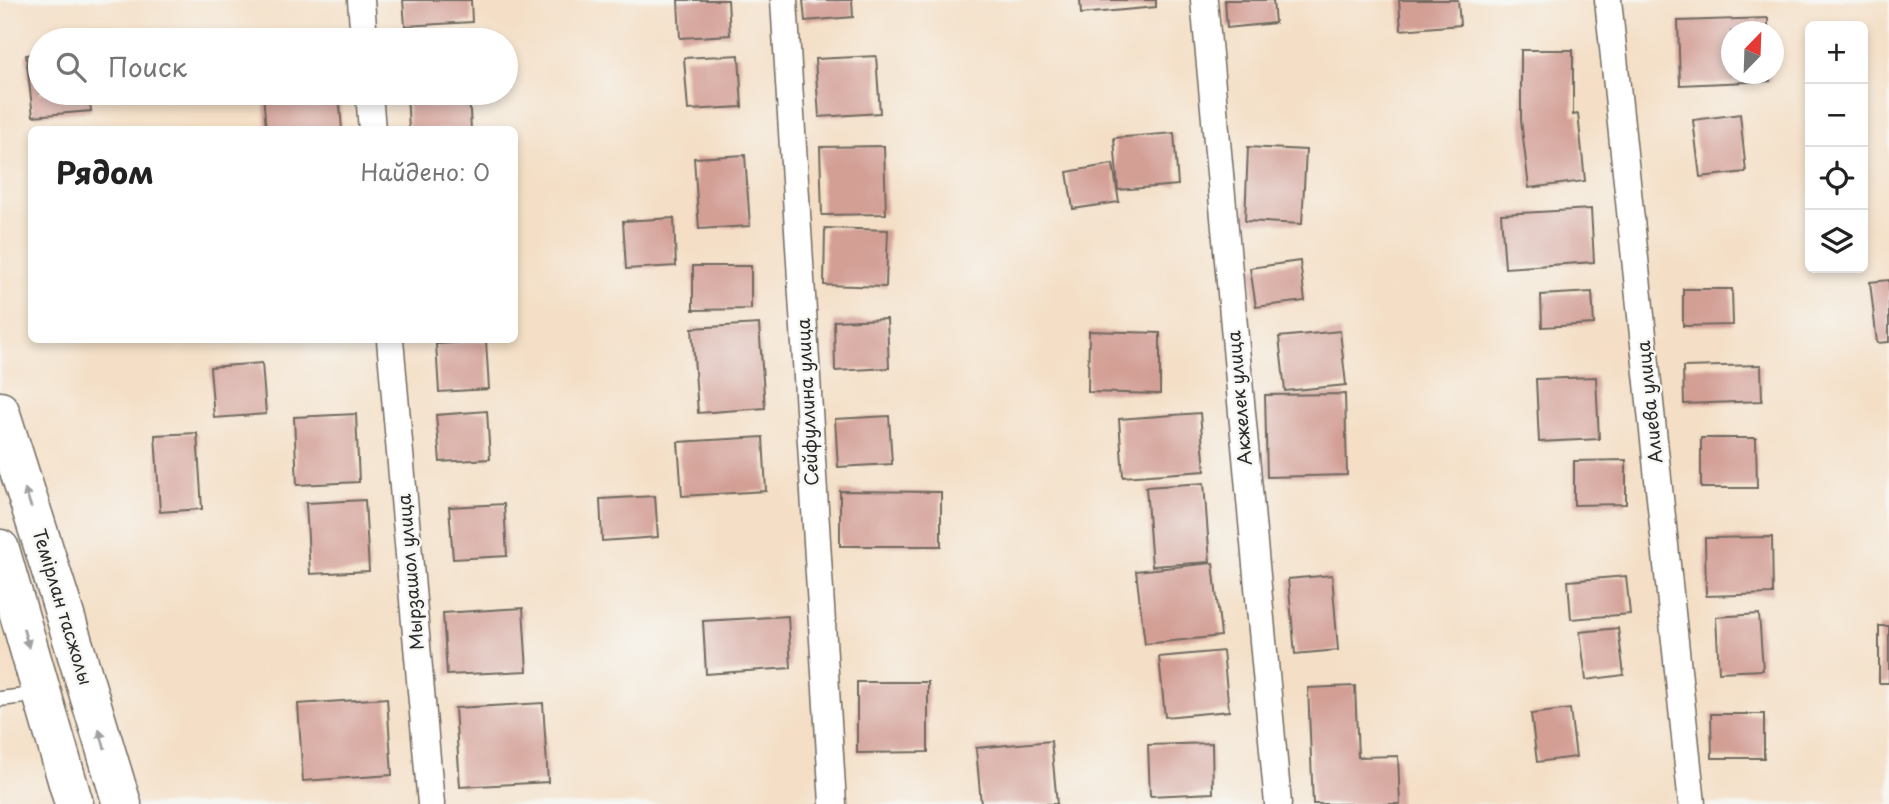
<!DOCTYPE html>
<html lang="ru">
<meta charset="utf-8">
<style>
:root{--surface:#fff;--page:#f6f6f6;--text:#222;--muted:#767676;--line:#e0e0e0}
body{margin:0;font-family:"Playpen Sans",sans-serif;background:var(--page);color:var(--text)}
.controls{position:absolute;right:21px;top:21px;display:grid;overflow:hidden;border-radius:10px;box-shadow:0 4px 10px #0003}
.controls button{width:63px;height:63px;display:grid;place-items:center;padding:0;border:0;border-bottom:2px solid var(--line);background:var(--surface);color:var(--text);font:35px sans-serif}
.compass{position:absolute;left:1721px;top:21px;width:63px;height:63px;border-radius:50%;background:var(--surface);box-shadow:0 4px 10px #0003;rotate:23deg}
.list{margin:0;padding:0;list-style:none}
h2{display:flex;justify-content:space-between;align-items:center;height:91px;margin:0;padding:0 28px;font-size:30px}
h2 small{font-size:23px;font-weight:400;color:var(--muted)}
.icon{flex:none;width:38px;height:38px;fill:none;stroke:currentColor;stroke-width:2;stroke-linecap:round;stroke-linejoin:round}
.map{position:relative;flex:none;width:1889px;height:804px;overflow:hidden}
.search{position:absolute;background:var(--surface);box-shadow:0 4px 10px #0003;left:28px;top:28px;width:490px;height:77px;display:flex;align-items:center;gap:18px;box-sizing:border-box;padding:0 24px;border-radius:38px;color:var(--muted);font-size:26px}
.panel{position:absolute;background:var(--surface);box-shadow:0 4px 10px #0003;left:28px;top:126px;width:490px;height:217px;border-radius:10px}
.map>svg:first-child{display:block}
.building{fill:#d39f95}
.lines{fill:none;stroke-linecap:round;stroke-linejoin:round}
.lane-casing{stroke:#716a61;stroke-width:17}
.street-casing{stroke:#716a61;stroke-width:29}
.primary-casing{stroke:#716a61;stroke-width:41}
.lane{stroke:#fff;stroke-width:14}
.street{stroke:#fff;stroke-width:26}
.primary{stroke:#fff;stroke-width:38}
.oneway{fill:#a0a0a0}
.labels{text-anchor:middle;stroke-width:5;stroke-linejoin:round;paint-order:stroke}
.street-label{font-size:18px;fill:#2b2b2b;stroke:#f6f6f2}
</style>
<div class="map">
<svg width="1889" height="804" viewBox="0 0 1889 804">
<rect width="100%" height="100%" fill="#f6f6f2"/>
<filter id="ink" filterUnits="userSpaceOnUse"><feTurbulence type="fractalNoise" baseFrequency=".0143" numOctaves="2"/><feDisplacementMap in="SourceGraphic" scale="14" xChannelSelector="R" yChannelSelector="G"/><feConvolveMatrix kernelMatrix="1 2 1 2 8 2 1 2 1" color-interpolation-filters="sRGB"/></filter>
<filter id="wash" filterUnits="userSpaceOnUse"><feTurbulence type="fractalNoise" baseFrequency=".00686" numOctaves="4" result="noise"/><feDisplacementMap in="SourceGraphic" scale="28" xChannelSelector="R" yChannelSelector="G"/><feGaussianBlur stdDeviation="1.57" result="paint"/><feColorMatrix in="noise" values="0 0 0 0 0 0 0 0 0 0 0 0 0 0 0 0 0 1.4 0 .05"/><feComposite in="paint" operator="in"/></filter>
<g filter="url(#wash)">
<rect width="100%" height="100%" fill="#f4dfc6"/>
<g id="blocks">
<g class="building">
<polygon points="403,0 471,0 472,22 405,26"/>
<polygon points="678,0 728,0 730,35 680,38"/>
<polygon points="803,0 852,0 853,17 805,21"/>
<polygon points="1080,0 1156,0 1156,7 1081,14"/>
<polygon points="1225,0 1273,0 1275,23 1227,28"/>
<polygon points="1399,0 1458,0 1460,25 1401,30"/>
<polygon points="1768,18 1768,32 1731,32 1731,74 1770,74 1770,81 1680,85 1678,21"/>
<polygon points="1521,50 1573,50 1573,115 1578,114 1585,181 1529,188 1521,120"/>
<polygon points="40,53 40,93 89,93 91,111 33,116 26,55"/>
<polygon points="739,55 742,107 688,110 684,58"/>
<polygon points="876,56 880,113 819,117 815,59"/>
<polygon points="263,93 339,93 342,130 266,130"/>
<polygon points="407,93 469,93 471,130 409,130"/>
<polygon points="1740,114 1746,172 1700,177 1693,120"/>
<polygon points="1174,133 1178,185 1118,190 1114,138"/>
<polygon points="884,146 886,214 822,215 820,147"/>
<polygon points="1248,147 1306,150 1302,224 1245,221"/>
<polygon points="745,155 750,226 699,229 694,158"/>
<polygon points="1113,164 1119,202 1073,209 1067,172"/>
<polygon points="1591,209 1594,262 1505,268 1501,214"/>
<polygon points="674,218 676,266 626,269 623,221"/>
<polygon points="825,228 888,230 886,287 824,285"/>
<polygon points="1300,261 1305,301 1256,307 1250,268"/>
<polygon points="693,266 751,266 751,309 693,310"/>
<polygon points="1889,280 1889,342 1877,343 1870,282"/>
<polygon points="1683,289 1732,289 1733,325 1683,326"/>
<polygon points="1592,292 1594,324 1542,327 1541,295"/>
<polygon points="887,319 889,368 835,371 834,321"/>
<polygon points="759,324 765,408 698,413 692,328"/>
<polygon points="1089,331 1160,333 1160,394 1088,392"/>
<polygon points="1340,331 1346,385 1285,391 1279,337"/>
<polygon points="486,341 489,389 439,392 436,344"/>
<polygon points="262,363 266,414 214,418 210,367"/>
<polygon points="1761,365 1762,401 1684,404 1683,367"/>
<polygon points="1596,377 1599,439 1539,442 1536,379"/>
<polygon points="1345,394 1347,475 1267,477 1265,395"/>
<polygon points="487,411 490,459 440,462 436,415"/>
<polygon points="1200,413 1205,471 1123,477 1119,419"/>
<polygon points="356,414 359,482 297,485 294,417"/>
<polygon points="889,416 892,464 838,467 835,419"/>
<polygon points="197,433 202,509 160,512 155,435"/>
<polygon points="763,437 766,491 682,496 678,442"/>
<polygon points="1701,438 1756,438 1757,488 1701,488"/>
<polygon points="1626,460 1626,504 1574,505 1574,461"/>
<polygon points="1204,483 1210,562 1152,566 1146,487"/>
<polygon points="840,491 941,492 941,546 840,546"/>
<polygon points="655,496 658,537 602,541 600,499"/>
<polygon points="365,500 369,571 310,574 306,503"/>
<polygon points="504,504 507,556 453,559 449,507"/>
<polygon points="1772,537 1773,594 1706,596 1705,538"/>
<polygon points="1213,563 1221,636 1145,644 1136,571"/>
<polygon points="1332,575 1338,650 1295,654 1288,579"/>
<polygon points="1626,576 1630,614 1571,619 1568,581"/>
<polygon points="523,608 527,671 447,675 443,613"/>
<polygon points="1759,614 1763,670 1719,672 1716,617"/>
<polygon points="788,616 791,668 706,674 703,621"/>
<rect x="1879" y="626" width="10" height="57"/>
<polygon points="1618,628 1624,675 1586,680 1580,632"/>
<polygon points="1223,651 1229,711 1165,717 1159,657"/>
<polygon points="857,682 928,682 928,752 857,753"/>
<polygon points="1355,686 1358,757 1398,756 1400,804 1313,804 1308,688"/>
<polygon points="387,698 392,775 303,781 298,704"/>
<polygon points="543,703 548,782 460,787 455,708"/>
<polygon points="1570,709 1576,757 1537,762 1531,714"/>
<polygon points="1711,714 1764,714 1764,758 1712,758"/>
<polygon points="1051,741 1057,804 981,804 976,748"/>
<polygon points="1212,743 1213,793 1150,796 1148,745"/>
</g>
</g>
</g>
<g filter="url(#ink)">
<use href="#blocks" fill-opacity="0" stroke="#716a61" stroke-width="2"/>
<g class="lines">
<g class="lane-casing">
<polyline id="lane" points="0,699 41,694"/>
</g>
<g class="street-casing">
<g id="street">
<polyline points="361,0 364,40"/>
<polyline points="784,0 833,804"/>
<polyline points="1204,0 1278,804"/>
<polyline points="1608,0 1692,804"/>
<polyline points="369,93 372,130"/>
<polyline points="390,340 431,804"/>
</g>
</g>
<g class="primary-casing">
<g id="primary">
<polyline points="0,411 59,596 122,804"/>
<polyline points="0,549 74,804"/>
</g>
</g>
<use href="#lane" class="lane"/>
<use href="#street" class="street"/>
<use href="#primary" class="primary"/>
</g>
<defs><path id="oneway-solid" d="M-6-.8H1V-3.2L6.5 0L1 3.2V.8H-6Z" transform="scale(1.75)"/></defs>
<g class="oneway">
<use href="#oneway-solid" transform="translate(28 498) rotate(-108)"/>
<use href="#oneway-solid" transform="translate(26 638) rotate(74)"/>
<use href="#oneway-solid" transform="translate(102 739) rotate(-107)"/>
</g>
</g>
<g class="labels">
<g class="street-label">
<text transform="translate(1240 398) rotate(-95)" y="6">Акжелек улица</text>
<text transform="translate(808 402) rotate(-93)" y="6">Сейфуллина улица</text>
<text transform="translate(1650 402) rotate(-96)" y="6">Алиева улица</text>
<text transform="translate(411 572) rotate(-95)" y="6">Мырзашол улица</text>
<text transform="translate(62 607) rotate(73)" y="6">Темірлан тасжолы</text>
</g>
</g>
</svg>
<div class="controls">
<button>+</button>
<button>−</button>
<button><svg class="icon" aria-label="locate" viewBox="0 0 24 24"><circle cx="12" cy="12" r="6"/><path d="M12 2v4M12 18v4M2 12h4M18 12h4"/></svg></button>
<button><svg class="icon" aria-label="layers" viewBox="0 0 24 24"><path d="M12 4l9 5-9 5-9-5zM3 14l9 5 9-5"/></svg></button>
</div>
<svg class="compass" viewBox="-18 -18 36 36"><path d="M0-13l5 13h-10z" fill="#e53935"/><path d="M0 13l5-13h-10z" fill="#767676"/></svg>
<div class="search"><svg class="icon" aria-label="search" viewBox="0 0 24 24"><circle cx="10" cy="10" r="6"/><path d="M15 15l6 6"/></svg>Поиск</div>
<section class="panel">
<h2>Рядом<small>Найдено: 0</small></h2>
<ul class="list">
</ul>
</section>
</div>
